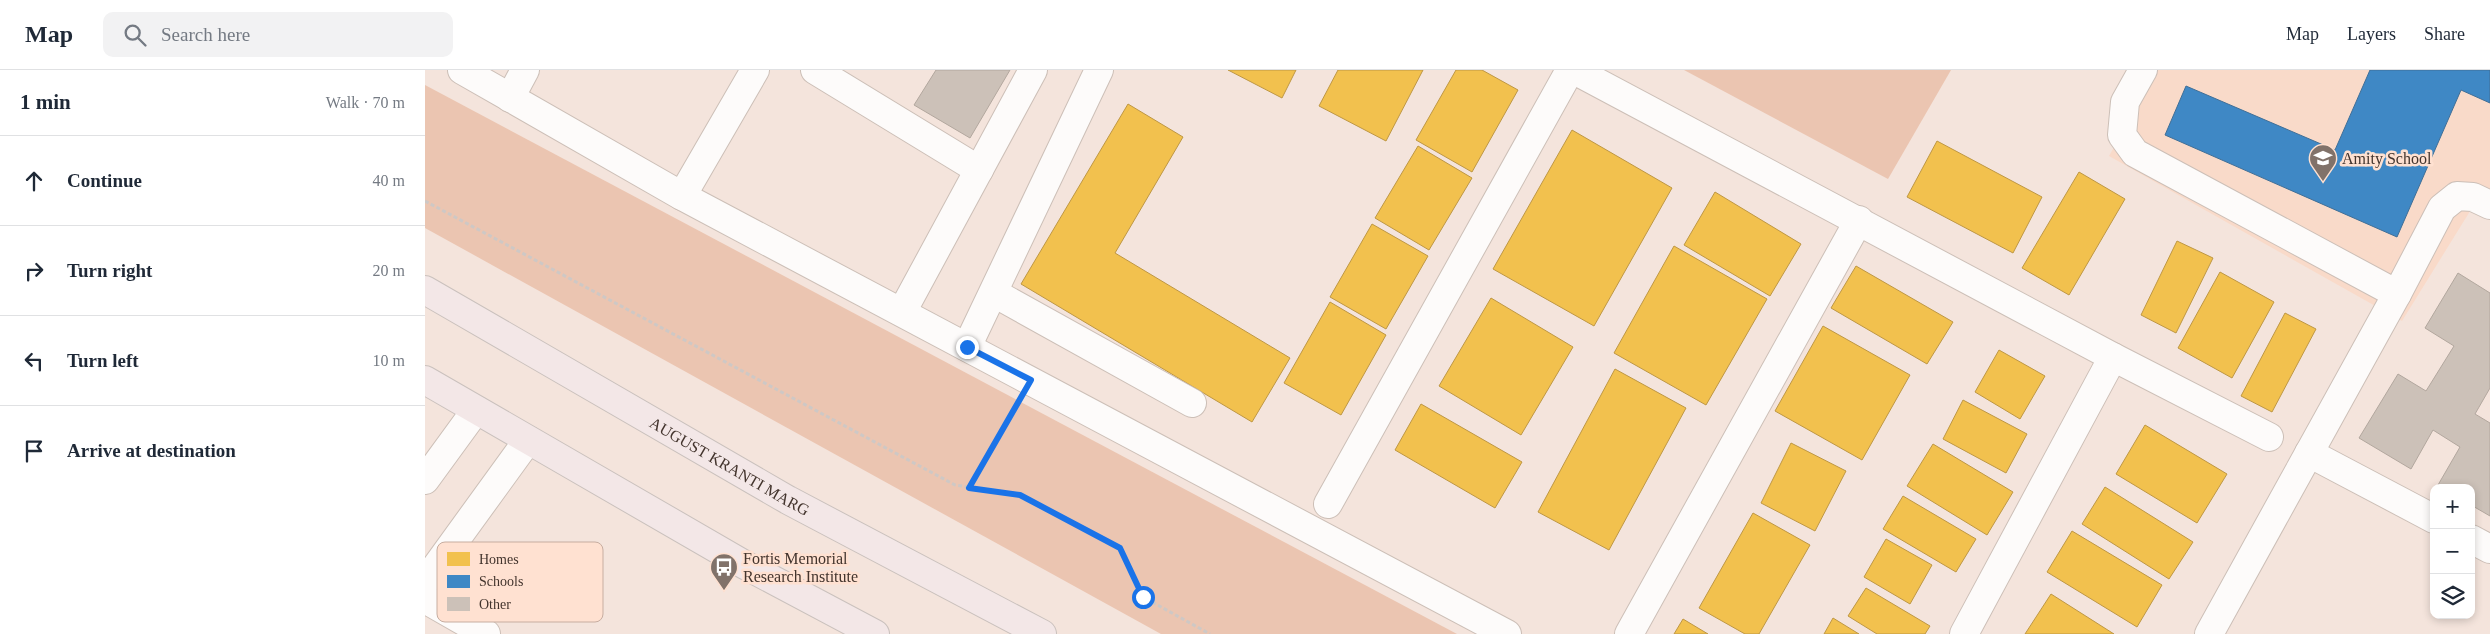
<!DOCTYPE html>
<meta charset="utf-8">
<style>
:root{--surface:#fff;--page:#f2f2f3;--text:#1f2937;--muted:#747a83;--line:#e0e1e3}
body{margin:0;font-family:Georgia,serif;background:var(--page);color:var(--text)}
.controls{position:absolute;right:15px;bottom:15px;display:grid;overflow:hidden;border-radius:10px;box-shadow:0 2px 8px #0003}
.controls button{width:45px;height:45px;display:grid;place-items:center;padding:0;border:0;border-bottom:1px solid var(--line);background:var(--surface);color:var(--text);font:25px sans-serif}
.stop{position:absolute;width:15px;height:15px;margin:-11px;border:4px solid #1a73e8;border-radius:50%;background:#fff}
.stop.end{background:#1a73e8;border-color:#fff;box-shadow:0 1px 5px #0008}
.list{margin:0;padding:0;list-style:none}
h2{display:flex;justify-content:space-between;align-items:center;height:65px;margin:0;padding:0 20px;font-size:21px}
h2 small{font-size:16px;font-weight:400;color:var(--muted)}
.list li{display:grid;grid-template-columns:32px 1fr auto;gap:15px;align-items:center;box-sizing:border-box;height:90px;padding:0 20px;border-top:1px solid var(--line)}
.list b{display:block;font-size:19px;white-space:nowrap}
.list em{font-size:16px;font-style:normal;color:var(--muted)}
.icon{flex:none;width:28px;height:28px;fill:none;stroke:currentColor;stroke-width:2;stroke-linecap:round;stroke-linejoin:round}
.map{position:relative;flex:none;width:2065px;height:564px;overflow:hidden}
header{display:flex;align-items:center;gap:30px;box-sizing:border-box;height:70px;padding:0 25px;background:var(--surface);border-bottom:1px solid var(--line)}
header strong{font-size:24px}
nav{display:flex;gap:28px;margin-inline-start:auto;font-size:18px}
.search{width:350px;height:45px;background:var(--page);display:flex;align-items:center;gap:12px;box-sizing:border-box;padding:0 18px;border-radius:10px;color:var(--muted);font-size:19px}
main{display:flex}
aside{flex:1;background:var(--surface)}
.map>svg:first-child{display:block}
.built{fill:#f9dac9}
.green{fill:#ebc5b1}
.homes{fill:#f2c14e;stroke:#be9744}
.schools{fill:#3f88c5;stroke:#406f97}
.building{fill:#ccc1b8;stroke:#b2a79e}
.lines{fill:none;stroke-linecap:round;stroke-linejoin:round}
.minor-casing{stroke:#ccbfb7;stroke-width:30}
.major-casing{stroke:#cac1bd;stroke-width:30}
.path{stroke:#cec8c5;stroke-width:3;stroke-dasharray:4 2.5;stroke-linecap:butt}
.minor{stroke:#fdfbfa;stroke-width:28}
.major{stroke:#f3e7e7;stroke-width:28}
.route{stroke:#1a73e8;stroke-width:6}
.labels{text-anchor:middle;stroke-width:5;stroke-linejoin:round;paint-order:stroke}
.poi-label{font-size:16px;fill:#43342d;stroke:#ffe1d1;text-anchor:start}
.street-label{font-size:16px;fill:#43342d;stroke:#ffe1d1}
.key{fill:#ffe1d1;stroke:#c7ada0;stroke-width:1}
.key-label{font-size:14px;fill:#43342d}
</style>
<header>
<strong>Map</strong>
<div class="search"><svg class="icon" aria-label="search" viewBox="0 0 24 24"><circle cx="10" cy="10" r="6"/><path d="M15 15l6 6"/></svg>Search here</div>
<nav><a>Map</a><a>Layers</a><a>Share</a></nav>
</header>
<main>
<aside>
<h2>1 min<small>Walk · 70 m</small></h2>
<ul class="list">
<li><svg class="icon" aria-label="ahead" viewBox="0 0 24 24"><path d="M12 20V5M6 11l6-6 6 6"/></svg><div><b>Continue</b></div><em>40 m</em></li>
<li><svg class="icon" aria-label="right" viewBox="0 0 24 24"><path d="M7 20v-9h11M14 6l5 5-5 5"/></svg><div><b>Turn right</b></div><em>20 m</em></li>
<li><svg class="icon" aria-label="left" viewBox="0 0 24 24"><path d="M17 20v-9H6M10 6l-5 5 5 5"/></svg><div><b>Turn left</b></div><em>10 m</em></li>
<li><svg class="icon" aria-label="arrive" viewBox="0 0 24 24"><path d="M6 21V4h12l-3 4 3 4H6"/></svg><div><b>Arrive at destination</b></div></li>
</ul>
</aside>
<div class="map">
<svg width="2065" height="564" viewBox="0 0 2065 564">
<rect width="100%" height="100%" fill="#f4e4dc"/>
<polygon class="built" points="1733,0 2065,0 2065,148 2047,138 1977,251 1684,86"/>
<g class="green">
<polygon points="1259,0 1526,0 1463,109"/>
<polygon points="0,15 1032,564 736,564 0,158"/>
</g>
<g class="homes">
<polygon points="803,0 871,0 857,28"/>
<polygon points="913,0 998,0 961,71 894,36"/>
<polygon points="1031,0 1057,0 1093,20 1047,102 991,70"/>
<polygon points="703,34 758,67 690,183 865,288 827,352 596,214"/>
<polygon points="1147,60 1247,118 1169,256 1068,199"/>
<polygon points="1512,71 1617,127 1588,183 1482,127"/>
<polygon points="993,76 1047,108 1004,180 950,148"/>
<polygon points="1654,102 1700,129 1644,225 1597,198"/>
<polygon points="1290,122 1376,174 1345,226 1259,175"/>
<polygon points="947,154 1003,186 961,259 905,227"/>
<polygon points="1752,171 1788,188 1751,263 1716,245"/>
<polygon points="1249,176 1342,229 1281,335 1189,283"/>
<polygon points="1431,196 1528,252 1502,294 1406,238"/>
<polygon points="1795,202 1849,232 1807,308 1753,278"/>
<polygon points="1066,228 1148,277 1096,365 1014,316"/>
<polygon points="905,232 961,265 916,345 859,313"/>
<polygon points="1860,243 1891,259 1847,342 1816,326"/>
<polygon points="1398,256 1485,305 1437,390 1350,341"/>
<polygon points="1574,280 1620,306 1595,349 1550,322"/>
<polygon points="1190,299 1261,338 1184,480 1113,442"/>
<polygon points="1538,330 1602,364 1581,403 1518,369"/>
<polygon points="996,334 1097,392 1070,438 970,380"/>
<polygon points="1720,355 1802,404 1772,453 1691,404"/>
<polygon points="1366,373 1421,401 1390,461 1336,433"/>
<polygon points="1508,374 1588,422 1562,465 1482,416"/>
<polygon points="1680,417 1768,472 1744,509 1657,454"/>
<polygon points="1478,426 1551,469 1531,502 1458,459"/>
<polygon points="1328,443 1385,475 1334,564 1320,564 1274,538"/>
<polygon points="1647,461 1737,515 1712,557 1622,502"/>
<polygon points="1461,469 1507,495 1485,534 1439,507"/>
<polygon points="1441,518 1505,556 1500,564 1452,564 1423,546"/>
<polygon points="1626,524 1689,564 1600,564"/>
<polygon points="1408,548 1434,564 1399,564"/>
<polygon points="1258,549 1283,564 1249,564"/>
</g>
<polygon class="schools" points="1945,0 2065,0 2065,33 2036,20 1972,167 1740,65 1761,16 1910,80"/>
<g class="building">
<polygon points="511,0 585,0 545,68 489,35"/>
<polygon points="2033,203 2065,223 2065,318 2050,344 2065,353 2065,446 2046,435 2046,418 2017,418 2013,415 2035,377 2008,360 1986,399 1934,368 1973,304 2001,321 2029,276 2000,258"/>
</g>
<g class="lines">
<g class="minor-casing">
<g id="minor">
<polyline points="37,0 257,126 1082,564"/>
<polyline points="390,0 554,100"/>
<polyline points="1149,0 1688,287 1844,367"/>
<polyline points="1718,0 1700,32 1697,65 1710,83 1972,224"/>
<polyline points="85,28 100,0"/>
<polyline points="257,126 330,0"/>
<polyline points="569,223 767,333"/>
<polyline points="477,242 608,0"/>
<polyline points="542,277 674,0"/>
<polyline points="1884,383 2009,449"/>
<polyline points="0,410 51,340"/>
<polyline points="903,434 1145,0"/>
<polyline points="2046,469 2065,479"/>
<polyline points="0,512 103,370"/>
<polyline points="0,529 61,564"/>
<polyline points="1204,564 1434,150"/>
<polyline points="1539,564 1688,287"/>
<polyline points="1784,564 1972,224 2017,138 2032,126 2048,127 2065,135"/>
</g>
</g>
<g class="major-casing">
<g id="major">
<path id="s1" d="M0 220 363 430 617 564"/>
<polyline points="0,310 320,495 450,564"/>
</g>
</g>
<g class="path">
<polyline points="0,131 530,415 595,425 695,478 718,527 785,564"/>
<polyline points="544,417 590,337"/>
</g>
<use href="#minor" class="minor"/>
<use href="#major" class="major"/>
</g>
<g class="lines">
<polyline class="route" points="542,277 606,310 544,418 595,425 695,478 718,527"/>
</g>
<defs>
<g id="school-pin" transform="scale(1.4375)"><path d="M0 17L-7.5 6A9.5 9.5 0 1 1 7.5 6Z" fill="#81726a" stroke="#ffe1d1"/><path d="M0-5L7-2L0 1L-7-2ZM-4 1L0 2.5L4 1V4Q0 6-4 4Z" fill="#fff"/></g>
<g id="bus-pin" transform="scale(1.4375)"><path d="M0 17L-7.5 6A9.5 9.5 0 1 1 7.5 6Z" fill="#81726a" stroke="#ffe1d1"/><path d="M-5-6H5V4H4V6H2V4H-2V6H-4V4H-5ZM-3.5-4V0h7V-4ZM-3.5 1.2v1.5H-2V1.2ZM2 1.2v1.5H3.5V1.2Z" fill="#fff"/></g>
</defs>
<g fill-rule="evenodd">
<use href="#school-pin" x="1898" y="88"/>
<use href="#bus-pin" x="299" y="497"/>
</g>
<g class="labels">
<g class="poi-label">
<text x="1917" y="94">Amity School</text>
<text x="318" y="494">Fortis Memorial<tspan x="318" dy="18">Research Institute</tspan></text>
</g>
<g class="street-label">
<text dy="6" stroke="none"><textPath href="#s1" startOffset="352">AUGUST KRANTI MARG</textPath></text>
</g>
</g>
<rect x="12" y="472" width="166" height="80" rx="8" class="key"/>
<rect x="22" y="482" width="23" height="14" fill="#f2c14e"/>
<rect x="22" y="505" width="23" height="13" fill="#3f88c5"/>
<rect x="22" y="527" width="23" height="14" fill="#ccc1b8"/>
<g class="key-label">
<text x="54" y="494">Homes</text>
<text x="54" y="516">Schools</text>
<text x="54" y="539">Other</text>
</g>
</svg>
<div class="controls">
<button>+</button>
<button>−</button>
<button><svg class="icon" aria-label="layers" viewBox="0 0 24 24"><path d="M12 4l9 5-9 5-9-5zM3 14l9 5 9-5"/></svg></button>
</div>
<div class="stop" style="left:718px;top:527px"></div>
<div class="stop end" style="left:542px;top:277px"></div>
</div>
</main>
